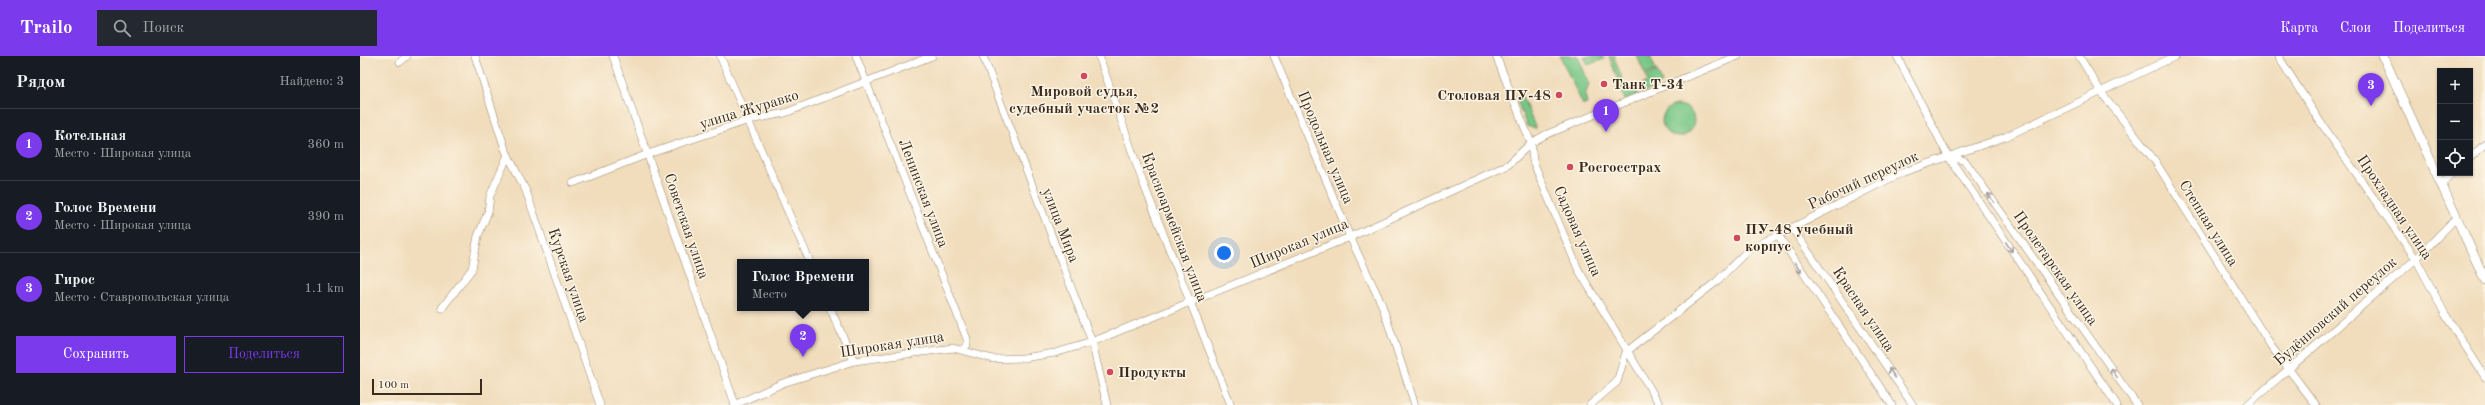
<!DOCTYPE html>
<html lang="ru">
<meta charset="utf-8">
<style>
:root{--surface:#171b24;--page:#242831;--text:#f1f3f6;--muted:#9ea1a6;--line:#363941;--accent:#7c3aed}
body{margin:0;font-family:"Old Standard TT",serif;background:var(--page);color:var(--text)}
.controls{position:absolute;right:12px;top:12px;display:grid;overflow:hidden;border-radius:0px;box-shadow:0 1px 3px #0004}
.controls button{width:36px;height:36px;display:grid;place-items:center;padding:0;border:0;border-bottom:1px solid var(--line);background:var(--surface);color:var(--text);font:20px sans-serif}
.scale{position:absolute;left:12px;bottom:10px;width:110px;box-sizing:border-box;padding-left:4px;border:2px solid #3b2a1e;border-top:0;font-size:11px;line-height:14px;white-space:nowrap;color:#3b2a1e;-webkit-text-stroke:3px #fcf5e5;paint-order:stroke}
.you{position:absolute;left:864px;top:197px;width:14px;height:14px;margin:-10px;border:3px solid #fff;border-radius:50%;background:#1a73e8;box-shadow:0 0 0 6px #1a73e833}
.badge{display:grid;place-items:center;width:26px;height:26px;border-radius:50%;background:var(--accent);color:#fff;font-size:13px;font-weight:700}
.pin{position:absolute;translate:-50% -33px;filter:drop-shadow(0 1px 2px #0008)}
.pin::after{content:'';position:absolute;top:21px;width:14px;height:12px;background:inherit;clip-path:polygon(0 0,100% 0,50% 100%)}
.popup{position:absolute;left:377px;top:203px;width:132px;height:52px;box-sizing:border-box;display:grid;place-content:center;border-radius:0px;background:var(--surface);filter:drop-shadow(0 1px 3px #0005);font-size:13px;white-space:nowrap;color:var(--muted)}
.popup b{font-size:15px;color:var(--text)}
.popup::after{content:'';position:absolute;left:50%;top:100%;margin-left:-8px;border:8px solid transparent;border-top-color:var(--surface)}
.list{margin:0;padding:0;list-style:none}
h2{display:flex;justify-content:space-between;align-items:center;height:52px;margin:0;padding:0 16px;font-size:17px}
h2 small{font-size:13px;font-weight:400;color:var(--muted)}
.list li{display:grid;grid-template-columns:26px 1fr auto;gap:12px;align-items:center;box-sizing:border-box;height:72px;padding:0 16px;border-top:1px solid var(--line)}
.list b{display:block;font-size:15px;white-space:nowrap}
.list p{margin:0;font-size:13px;white-space:nowrap;color:var(--muted)}
.list em{font-size:13px;font-style:normal;color:var(--muted)}
.actions{display:flex;gap:8px;padding:12px 16px}
.actions a{flex:1;padding:9px 0;border:1px solid var(--accent);border-radius:0px;text-align:center;font-size:14px;color:var(--accent)}
.actions .main{background:var(--accent);color:#fff}
.icon{flex:none;width:22px;height:22px;fill:none;stroke:currentColor;stroke-width:2;stroke-linecap:round;stroke-linejoin:round}
.map{position:relative;flex:none;width:2125px;height:349px;overflow:hidden}
header{display:flex;align-items:center;gap:24px;box-sizing:border-box;height:56px;padding:0 20px;background:var(--accent);color:#fff}
header strong{font-size:19px}
nav{display:flex;gap:22px;margin-inline-start:auto;font-size:14px}
.search{width:280px;height:36px;background:var(--page);display:flex;align-items:center;gap:10px;box-sizing:border-box;padding:0 14px;border-radius:0px;color:var(--muted);font-size:15px}
main{display:flex}
aside{flex:1;background:var(--surface)}
.map>svg:first-child{display:block}
.green{fill:#78c787;stroke:#5a7852}
.lines{fill:none;stroke-linecap:round;stroke-linejoin:round}
.minor-casing{stroke:#96846d;stroke-width:8}
.tertiary-casing{stroke:#96846d;stroke-width:10}
.minor{stroke:#fff;stroke-width:7}
.tertiary{stroke:#fff;stroke-width:9}
.oneway{stroke:#a79f9a}
.poi-dot{fill:#d1495b;stroke:#fcf5e5;stroke-width:1.5}
.labels{text-anchor:middle;stroke-width:3;stroke-linejoin:round;paint-order:stroke}
.poi-label{font-size:15px;font-weight:bold;fill:#3b2a1e;stroke:#fcf5e5;text-anchor:start}
.street-label{font-size:15px;fill:#3b2a1e;stroke:#fcf5e5}
</style>
<header>
<strong>Trailo</strong>
<div class="search"><svg class="icon" aria-label="search" viewBox="0 0 24 24"><circle cx="10" cy="10" r="6"/><path d="M15 15l6 6"/></svg>Поиск</div>
<nav><a>Карта</a><a>Слои</a><a>Поделиться</a></nav>
</header>
<main>
<aside>
<h2>Рядом<small>Найдено: 3</small></h2>
<ul class="list">
<li><span class="badge">1</span><div><b>Котельная</b><p>Место · Широкая улица</p></div><em>360 m</em></li>
<li><span class="badge">2</span><div><b>Голос Времени</b><p>Место · Широкая улица</p></div><em>390 m</em></li>
<li><span class="badge">3</span><div><b>Гирос</b><p>Место · Ставропольская улица</p></div><em>1.1 km</em></li>
</ul>
<div class="actions"><a class="main">Сохранить</a><a>Поделиться</a></div>
</aside>
<div class="map">
<svg width="2125" height="349" viewBox="0 0 2125 349">
<rect width="100%" height="100%" fill="#fcf5e5"/>
<filter id="ink" filterUnits="userSpaceOnUse"><feTurbulence type="fractalNoise" baseFrequency=".025" numOctaves="2"/><feDisplacementMap in="SourceGraphic" scale="8" xChannelSelector="R" yChannelSelector="G"/><feConvolveMatrix kernelMatrix="1 2 1 2 8 2 1 2 1" color-interpolation-filters="sRGB"/></filter>
<filter id="wash" filterUnits="userSpaceOnUse"><feTurbulence type="fractalNoise" baseFrequency=".012" numOctaves="4" result="noise"/><feDisplacementMap in="SourceGraphic" scale="16" xChannelSelector="R" yChannelSelector="G"/><feGaussianBlur stdDeviation="0.9" result="paint"/><feColorMatrix in="noise" values="0 0 0 0 0 0 0 0 0 0 0 0 0 0 0 0 0 1.4 0 .05"/><feComposite in="paint" operator="in"/></filter>
<g filter="url(#wash)">
<rect width="100%" height="100%" fill="#f1ddbc"/>
<g class="green">
<polygon points="1200,0 1218,0 1229,28 1225,39 1227,48 1223,49"/>
<polygon points="1224,0 1242,0 1244,3 1228,9"/>
<polygon points="1249,0 1256,0 1254,1 1266,34 1275,31 1278,37 1276,40 1265,44"/>
<polygon points="1277,0 1290,0 1296,14 1285,18"/>
<polygon points="1297,15 1302,27 1283,37 1280,36 1278,30 1288,26 1285,20"/>
<polygon points="1162,40 1176,73 1167,70 1156,42"/>
<circle cx="1318" cy="65" r="16"/>
</g>
</g>
<g filter="url(#ink)">
<g class="lines">
<g class="minor-casing">
<g id="minor">
<polyline points="115,0 145,93 166,135 240,349"/>
<polyline points="253,0 375,348"/>
<polyline points="360,0 450,206"/>
<polyline points="496,0 607,283 607,289 603,293"/>
<polyline points="623,0 732,286 747,349"/>
<polyline points="739,0 782,124 871,349"/>
<polyline points="914,0 990,181 1022,249 1055,349"/>
<polyline points="1136,0 1171,87 1173,105 1218,213 1300,349"/>
<polyline points="1537,0 1588,100"/>
<polyline points="1719,0 1741,36 1795,105 1911,290 1956,349"/>
<polyline points="1918,0 1959,64 2056,203 2085,258 2125,321"/>
<polyline points="40,6 47,0"/>
<polyline points="2110,102 2125,88"/>
<polyline points="213,127 288,98 389,64 425,57 572,0"/>
<polyline points="2081,127 2093,117"/>
<polyline points="1432,172 1553,349"/>
<polyline points="1418,179 1532,349"/>
<polyline points="82,252 112,213 118,180 128,156 130,140 148,99"/>
<polyline points="470,252 494,305"/>
<polyline points="374,349 423,327 494,305 593,292 633,303 663,302 695,297 732,286 990,181 1148,109 1171,87 1185,79 1378,0"/>
<polyline points="1230,349 1257,326 1266,296 1356,226 1388,194 1541,117 1645,81 1816,0"/>
<polyline points="1757,349 1588,100 1605,105 1777,349"/>
<polyline points="1887,349 2056,203 2096,162"/>
</g>
</g>
<g class="tertiary-casing">
<polyline id="tertiary" points="2023,0 2125,224"/>
</g>
<use href="#minor" class="minor"/>
<use href="#tertiary" class="tertiary"/>
</g>
<defs><path id="oneway-shaft" d="M-6 0H5M1.5-3L5.5 0L1.5 3" fill="none" stroke-width="1.6" stroke-linecap="round" stroke-linejoin="round"/></defs>
<g class="oneway">
<use href="#oneway-shaft" transform="translate(1631 142) rotate(-125)"/>
<use href="#oneway-shaft" transform="translate(1649 191) rotate(56)"/>
<use href="#oneway-shaft" transform="translate(1438 212) rotate(59)"/>
<use href="#oneway-shaft" transform="translate(1532 317) rotate(-124)"/>
<use href="#oneway-shaft" transform="translate(1754 317) rotate(-125)"/>
</g>
</g>
<g class="poi-dot">
<circle cx="724" cy="20" r="4"/>
<circle cx="1244" cy="28" r="4"/>
<circle cx="1199" cy="39" r="4"/>
<circle cx="1210" cy="111" r="4"/>
<circle cx="1377" cy="182" r="4"/>
<circle cx="750" cy="316" r="4"/>
</g>
<g class="labels">
<g class="poi-label">
<text x="1252" y="33">Танк Т-34</text>
<text x="724" y="40" text-anchor="middle">Мировой судья,<tspan x="724" dy="17">судебный участок №2</tspan></text>
<text x="1191" y="44" text-anchor="end">Столовая ПУ-48</text>
<text x="1218" y="116">Росгосстрах</text>
<text x="1385" y="178">ПУ-48 учебный<tspan x="1385" dy="17">корпус</tspan></text>
<text x="758" y="321">Продукты</text>
</g>
<g class="street-label">
<text transform="translate(389 53) rotate(-17)" y="5">улица Журавко</text>
<text transform="translate(966 91) rotate(67)" y="5">Продольная улица</text>
<text transform="translate(1503 124) rotate(-25)" y="5">Рабочий переулок</text>
<text transform="translate(564 137) rotate(69)" y="5">Ленинская улица</text>
<text transform="translate(2035 151) rotate(56)" y="5">Прохладная улица</text>
<text transform="translate(1849 167) rotate(58)" y="5">Степная улица</text>
<text transform="translate(701 169) rotate(69)" y="5">улица Мира</text>
<text transform="translate(327 170) rotate(71)" y="5">Советская улица</text>
<text transform="translate(815 171) rotate(69)" y="5">Красноармейская улица</text>
<text transform="translate(1218 175) rotate(66)" y="5">Садовая улица</text>
<text transform="translate(939 187) rotate(-23)" y="5">Широкая улица</text>
<text transform="translate(1696 212) rotate(55)" y="5">Пролетарская улица</text>
<text transform="translate(209 219) rotate(71)" y="5">Курская улица</text>
<text transform="translate(1504 253) rotate(56)" y="5">Красная улица</text>
<text transform="translate(1975 255) rotate(-41)" y="5">Будённовский переулок</text>
<text transform="translate(532 288) rotate(-9)" y="5">Широкая улица</text>
</g>
</g>
</svg>
<div class="controls">
<button>+</button>
<button>−</button>
<button><svg class="icon" aria-label="locate" viewBox="0 0 24 24"><circle cx="12" cy="12" r="6"/><path d="M12 2v4M12 18v4M2 12h4M18 12h4"/></svg></button>
</div>
<div class="scale">100 m</div>
<div class="you"></div>
<div class="pin badge" style="left:1246px;top:76px">1</div>
<div class="pin badge" style="left:443px;top:301px">2</div>
<div class="popup"><b>Голос Времени</b>Место</div>
<div class="pin badge" style="left:2011px;top:50px">3</div>
</div>
</main>
